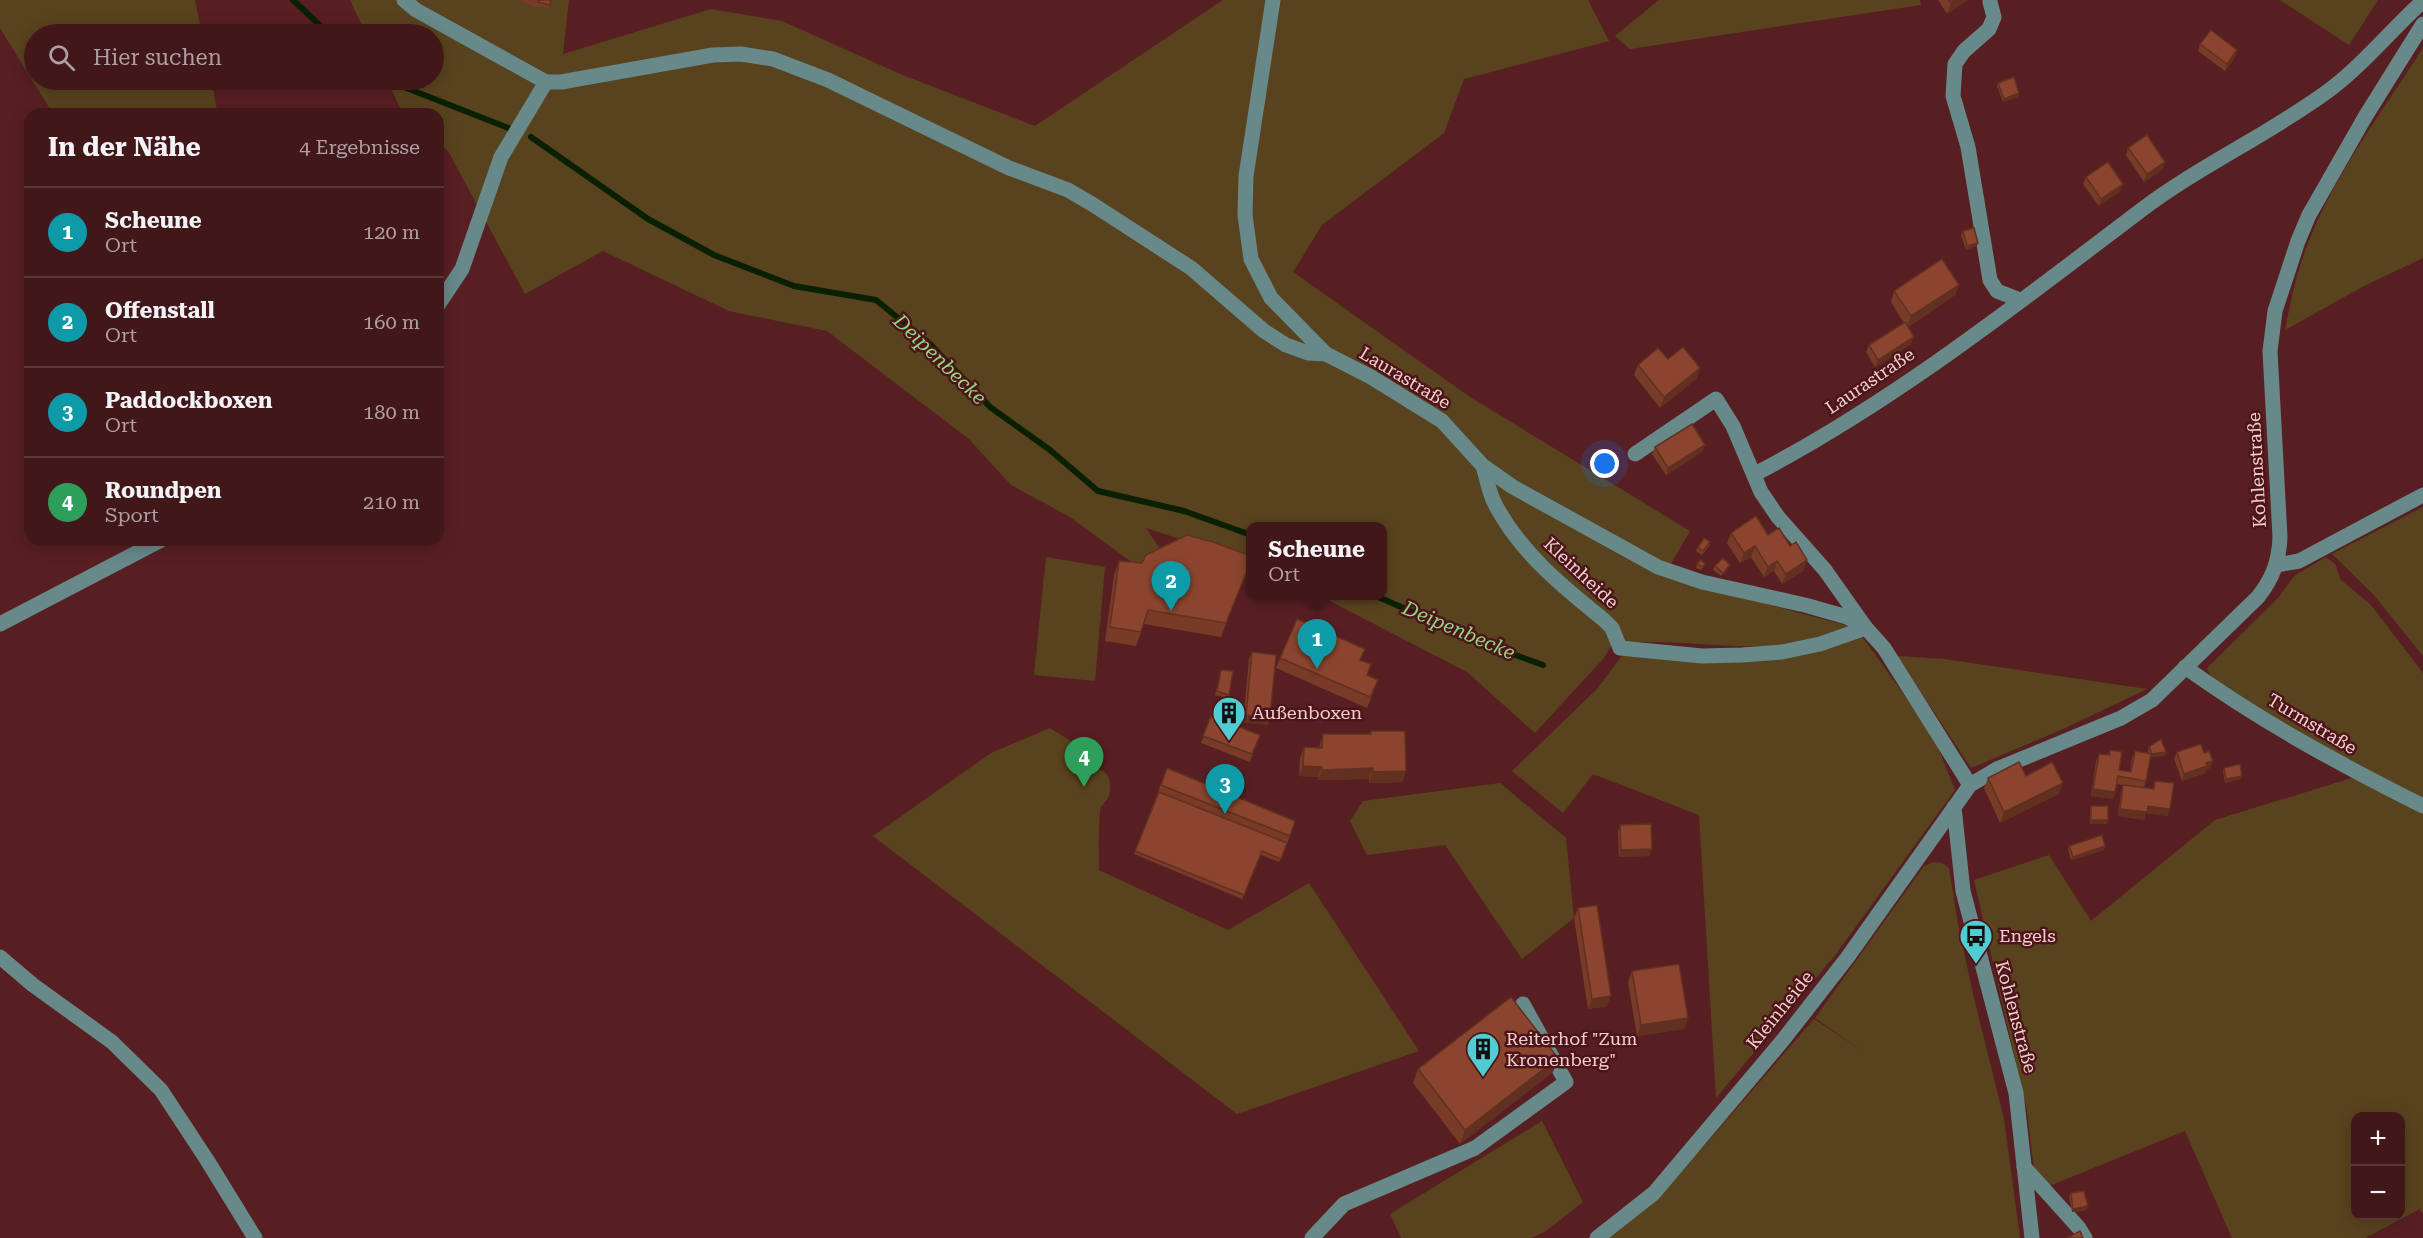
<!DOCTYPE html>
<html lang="de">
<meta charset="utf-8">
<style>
:root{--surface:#42171a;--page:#4c2427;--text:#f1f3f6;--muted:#ae9fa2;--line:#5a3639;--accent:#51ccd2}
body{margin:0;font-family:"Roboto Serif",serif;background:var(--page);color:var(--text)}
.controls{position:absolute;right:18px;bottom:18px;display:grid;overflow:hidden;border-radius:12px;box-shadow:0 3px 15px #0003}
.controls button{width:54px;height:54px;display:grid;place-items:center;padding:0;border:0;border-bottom:2px solid var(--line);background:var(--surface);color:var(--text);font:30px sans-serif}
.you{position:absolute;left:1605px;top:464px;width:21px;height:21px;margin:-15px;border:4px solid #fff;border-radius:50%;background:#1a73e8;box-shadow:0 0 0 9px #1a73e833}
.badge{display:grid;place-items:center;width:39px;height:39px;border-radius:50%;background:var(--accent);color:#fff;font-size:20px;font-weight:700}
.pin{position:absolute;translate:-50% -50px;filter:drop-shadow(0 2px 3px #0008)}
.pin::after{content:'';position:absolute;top:32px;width:21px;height:18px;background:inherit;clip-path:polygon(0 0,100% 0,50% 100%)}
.popup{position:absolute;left:1246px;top:522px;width:141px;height:78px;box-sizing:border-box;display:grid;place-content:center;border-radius:12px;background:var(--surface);filter:drop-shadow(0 2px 4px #0005);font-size:20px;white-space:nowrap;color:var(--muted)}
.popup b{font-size:22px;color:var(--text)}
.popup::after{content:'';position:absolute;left:50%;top:100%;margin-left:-12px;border:12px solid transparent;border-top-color:var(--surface)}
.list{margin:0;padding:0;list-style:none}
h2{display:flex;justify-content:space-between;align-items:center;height:78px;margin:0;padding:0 24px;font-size:26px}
h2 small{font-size:20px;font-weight:400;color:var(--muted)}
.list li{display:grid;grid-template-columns:39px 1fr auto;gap:18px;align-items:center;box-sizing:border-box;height:90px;padding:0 24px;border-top:2px solid var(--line)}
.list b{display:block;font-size:22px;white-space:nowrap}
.list p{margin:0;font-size:20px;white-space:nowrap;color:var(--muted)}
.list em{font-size:20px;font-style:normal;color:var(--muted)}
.icon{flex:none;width:33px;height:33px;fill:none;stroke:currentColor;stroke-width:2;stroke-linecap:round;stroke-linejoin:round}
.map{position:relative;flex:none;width:2423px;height:1238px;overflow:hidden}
.search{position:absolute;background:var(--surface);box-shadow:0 3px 15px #0003;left:24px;top:24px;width:420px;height:66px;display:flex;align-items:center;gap:15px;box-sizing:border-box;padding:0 21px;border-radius:33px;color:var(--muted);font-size:22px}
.panel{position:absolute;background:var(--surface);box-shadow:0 3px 15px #0003;left:24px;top:108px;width:420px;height:438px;border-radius:18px}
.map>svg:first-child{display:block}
.green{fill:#59431e;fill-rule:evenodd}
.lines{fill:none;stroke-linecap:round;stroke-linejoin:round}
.stream{stroke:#092003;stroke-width:6}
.minor{stroke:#67898a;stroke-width:15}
.wall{fill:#783b28}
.shaded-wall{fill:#613020}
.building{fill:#8b452e;stroke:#613020;stroke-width:1.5}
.labels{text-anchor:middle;stroke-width:5;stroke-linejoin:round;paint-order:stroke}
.street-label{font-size:18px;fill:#f3cecd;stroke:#4c1519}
.poi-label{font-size:18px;fill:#f3cecd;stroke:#4c1519;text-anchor:start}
.water-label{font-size:20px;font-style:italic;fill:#93d581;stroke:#4c1519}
</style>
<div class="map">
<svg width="2423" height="1238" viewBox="0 0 2423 1238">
<rect width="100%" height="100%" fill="#581f23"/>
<g class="green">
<polygon points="0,0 195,0 202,34 34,34 34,80 211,80 218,114 53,114 0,28"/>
<path d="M350 0H569L563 54 711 9 782 21 900 74 1035 126 1223 0H1588L1609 41 1464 79 1444 133 1322 225 1293 272 1470 397 1690 531 1664 576 1852 627C1830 633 1806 643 1784 645 1727 650 1669 637 1612 644L1604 658 1535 733 1467 672 1320 596H1383V526H1251V562L1146 528 1165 557 1141 569 1070 517 1011 485 969 439 827 331 729 311 603 251 525 294 448 151 438 143V114H403L387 80H434V34H366Z"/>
<polygon points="1659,0 1920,0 1921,5 1630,49 1615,36"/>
<polygon points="2280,0 2378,0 2349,45"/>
<path d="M2423 48V258L2364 286 2285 330C2291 300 2297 270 2309 241 2336 172 2383 111 2423 48Z"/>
<polygon points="2423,507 2423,656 2373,594 2332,554"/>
<polygon points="1046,557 1105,567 1095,681 1034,675"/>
<polygon points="2326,557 2335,564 2341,580 2371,605 2423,673 2423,802 2318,745 2212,679 2207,668 2278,598 2294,576"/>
<polygon points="1861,635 1907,699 1938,747 1955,790 1836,954 1716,1098 1699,815 1593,774 1563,813 1512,771 1597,689 1625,652 1706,658"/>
<polygon points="1897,656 1944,659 2147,689 2061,730 1971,768"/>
<path d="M1050 728 1093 755 1074 766C1093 764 1116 769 1109 795 1108 800 1103 803 1101 807 1098 816 1099 858 1099 870L1228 930 1309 883 1419 1051 1237 1114 873 836 991 753Z"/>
<path d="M2355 777 2423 812V1215L2420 1209 2365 1238H2232L2185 1131 2049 1186 2034 1170 2027 1111 1974 880 2049 855 2091 921 2215 820ZM2356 1116H2400V1216H2356Z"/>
<polygon points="1500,783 1566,838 1574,918 1522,959 1445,845 1367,855 1350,821 1363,801"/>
<polygon points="1934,862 1942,863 1949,868 1958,924 1973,994 2004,1119 2020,1238 1607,1238 1705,1145 1814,1019 1861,1050 1815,1018 1924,866"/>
<polygon points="1542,1121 1583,1202 1546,1231 1532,1238 1401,1238 1390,1214"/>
</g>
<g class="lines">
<g class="stream">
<polyline points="293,0 329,34"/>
<polyline points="386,80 511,129"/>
<polyline points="531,137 648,219 714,255 794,286 876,300 930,344 990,407 1050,450 1098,491 1184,511 1251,535"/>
<polyline points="1376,596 1488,645 1543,665"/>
</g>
<g class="minor">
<polyline points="404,0 416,10 546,82 561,82 713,55 741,54 773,59 828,80 1009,168 1068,190 1092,204 1191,268 1264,331 1286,345 1308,353 1326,354"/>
<polyline points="1273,0 1246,176 1245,215 1251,259 1271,298 1326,354 1371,377 1442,421 1483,466 1513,487 1658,567 1702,582 1805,605 1847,617 1866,628 1884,648 1970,785"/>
<polyline points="1990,2 1994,17 1989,29 1964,51 1955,64 1953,96 1968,147 1990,280 1997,291 2020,300"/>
<polyline points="438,305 462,269 501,157 546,82"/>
<path d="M1483 466C1487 479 1489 494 1496 506 1521 553 1563 587 1604 620L1612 628 1620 648 1702 656 1742 655 1782 652 1820 644 1866 628 1825 570 1778 517 1761 492 1733 426 1716 399 1635 454"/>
<path d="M1755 474C1893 402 2017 304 2140 211 2199 166 2268 135 2328 91 2363 65 2391 30 2423 1"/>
<polyline points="2277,565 2299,561 2423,495"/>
<polyline points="0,624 161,540"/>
<path d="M2185 667C2260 721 2341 765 2423 806"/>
<polyline points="1954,807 1963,891 2016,1093 2032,1238"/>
<polyline points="0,957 33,985 112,1042 161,1090 207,1160 255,1238"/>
<polyline points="2024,1167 2079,1228 2085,1238"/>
<polyline points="1312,1238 1344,1204 1475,1148 1566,1082 1523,1004"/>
<path d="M1597 1238 1654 1193 1783 1040 1847 958 1970 785 1997 769 2121 718 2152 700 2258 597C2273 578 2279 561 2280 537L2270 351 2275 311 2298 241 2309 215 2365 117 2423 24"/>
</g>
</g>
<g class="wall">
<polygon points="518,0 551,0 549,8 537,6 536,7"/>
<polygon points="1938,0 1968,0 1947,14"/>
<polygon points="2200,44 2237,50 2235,57 2225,71 2198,51"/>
<polygon points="1998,83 2018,97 2003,102 1997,86"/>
<polygon points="2128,148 2163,169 2144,182 2126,155"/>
<polygon points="2086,177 2123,184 2120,191 2099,206 2083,184"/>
<polygon points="1963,231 1977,246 1966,250 1961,235"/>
<polygon points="1959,285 1955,295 1908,327 1911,344 1875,367 1866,352 1869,345 1904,323 1891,302 1894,291"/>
<polygon points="1668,359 1700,368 1696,379 1660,408 1634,375 1638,365"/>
<polygon points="1705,445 1702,452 1666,475 1652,454 1655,447"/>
<polygon points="1731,533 1768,535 1790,546 1807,560 1803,571 1782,584 1774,571 1764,577 1751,557 1740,563 1727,543"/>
<polygon points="1710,542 1709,546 1702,555 1696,551 1698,547"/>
<polygon points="1119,561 1142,563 1247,571 1221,637 1144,624 1136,646 1105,641 1114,575"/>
<polygon points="1705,563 1701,570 1696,568 1697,564"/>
<polygon points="1715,566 1729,568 1721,576 1713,570"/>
<polygon points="1252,652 1270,718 1268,725 1243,722 1249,659"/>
<polygon points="1280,658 1360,660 1374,691 1367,708 1276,668"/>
<polygon points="1221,670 1229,695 1228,698 1215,695"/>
<polygon points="1211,716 1260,735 1250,762 1201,743"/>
<polygon points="1371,731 1406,771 1402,782 1369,783 1369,779 1318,780 1318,777 1299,776 1300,758 1304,747 1319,748 1323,734 1370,734"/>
<polygon points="2149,747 2166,752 2164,756 2151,757 2150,756 2146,781 2144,787 2153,789 2155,781 2168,816 2146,813 2144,820 2118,816 2121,792 2123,785 2117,784 2115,792 2113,799 2091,796 2096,761 2099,754 2108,755 2110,750 2119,770 2130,772 2132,758 2135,751 2149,753 2148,751"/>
<polygon points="2177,752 2204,753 2213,761 2210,768 2206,770 2205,773 2182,781 2174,759"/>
<polygon points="1167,768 1292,832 1279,862 1261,855 1242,899 1134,854"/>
<polygon points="2224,768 2241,779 2225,783 2223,771"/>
<polygon points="2026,776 2059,794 2000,823 1984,788 1988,778"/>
<polygon points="2091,806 2107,824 2090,824 2090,809"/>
<polygon points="1620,825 1652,849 1649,856 1619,857 1618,832"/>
<polygon points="2069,846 2105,846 2104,850 2071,860 2068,849"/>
<polygon points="1578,908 1607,1006 1588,1009 1574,918"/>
<polygon points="1632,971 1688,1018 1684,1029 1637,1036 1628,982"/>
<polygon points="1558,1058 1553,1072 1460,1144 1413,1083 1418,1069"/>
<polygon points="2071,1193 2086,1210 2072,1212 2069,1197"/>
</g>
<g class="shaded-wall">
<polygon points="1956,0 1968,0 1947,14 1951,3"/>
<polygon points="2237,50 2235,57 2225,71 2227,64"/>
<polygon points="2019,93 2018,97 2003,102 2004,99"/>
<polygon points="2165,162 2163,169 2144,182 2147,174"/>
<polygon points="2123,184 2120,191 2099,206 2101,199"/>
<polygon points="1978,243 1977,246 1966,250 1967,246"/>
<polygon points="1959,285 1955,295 1907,327 1911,316"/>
<polygon points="1914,337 1911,344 1875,367 1878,360"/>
<polygon points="1700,368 1696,379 1660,408 1664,397"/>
<polygon points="1705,445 1702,452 1666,475 1668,468"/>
<polygon points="1755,546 1751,557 1740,563 1744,553"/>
<polygon points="1807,560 1803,571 1782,584 1786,574"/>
<polygon points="1777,561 1774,571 1764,577 1768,567"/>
<polygon points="1730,565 1729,568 1721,576 1723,573"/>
<polygon points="1246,715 1270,718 1268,725 1243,722"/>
<polygon points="2166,752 2164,756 2151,757 2152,754"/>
<polygon points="2213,761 2210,768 2206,770 2205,773 2182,781 2184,774"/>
<polygon points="1303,766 1322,767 1318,777 1299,776"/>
<polygon points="1373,768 1369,779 1318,780 1322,770"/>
<polygon points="1406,771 1402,782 1369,783 1373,772"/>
<polygon points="2242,776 2241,779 2225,783 2226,779"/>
<polygon points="2063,783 2059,794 2000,823 2004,812"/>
<polygon points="2093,789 2115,792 2113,799 2091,796"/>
<polygon points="2148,806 2170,809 2168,816 2146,813 2144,820 2118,816 2120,809"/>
<polygon points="2091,820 2108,820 2107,824 2090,824"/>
<polygon points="2105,846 2104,850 2071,860 2073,857"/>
<polygon points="1652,849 1649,856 1619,857 1621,850"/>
<polygon points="1611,996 1607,1006 1588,1009 1592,999"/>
<polygon points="1688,1018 1684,1029 1637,1036 1641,1025"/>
<polygon points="1558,1058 1553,1072 1460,1144 1465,1130"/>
<polygon points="2088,1206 2086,1210 2072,1212 2073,1209"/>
</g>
<g class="building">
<polygon points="539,0 551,0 550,5 538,2"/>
<polygon points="1949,0 1956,0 1951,3"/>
<polygon points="2211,30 2237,50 2227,64 2200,44"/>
<polygon points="2014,77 2019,93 2004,99 1998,83"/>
<polygon points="2147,135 2165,162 2147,174 2128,148"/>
<polygon points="2108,162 2123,184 2101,199 2086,177"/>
<polygon points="1974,228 1978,243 1967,246 1963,231"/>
<polygon points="1942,259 1959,285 1911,316 1894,291"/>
<polygon points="1905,322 1914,337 1878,360 1869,345"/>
<polygon points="1683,347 1700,368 1664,397 1638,365 1658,348 1668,359"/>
<polygon points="1692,424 1705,445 1668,468 1655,447"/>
<polygon points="1756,516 1768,535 1779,528 1790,546 1796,542 1807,560 1786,574 1777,561 1768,567 1755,546 1744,553 1731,533"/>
<polygon points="1187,535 1213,542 1251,556 1251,561 1226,623 1148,610 1141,632 1110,627 1119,561 1142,563 1146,555"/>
<polygon points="1704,538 1710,542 1703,551 1698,547"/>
<polygon points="1723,558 1730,565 1723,573 1715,566"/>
<polygon points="1700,560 1705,563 1703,567 1697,564"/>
<polygon points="1297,619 1365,649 1360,660 1371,664 1367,675 1378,680 1370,697 1280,658"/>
<polygon points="1252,652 1276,655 1270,718 1246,715"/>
<polygon points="1221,670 1233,671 1229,695 1217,691"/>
<polygon points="1211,716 1260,735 1252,754 1203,736"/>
<polygon points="1371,731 1405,731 1406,771 1373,772 1373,768 1322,770 1322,767 1303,766 1304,747 1322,748 1323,734 1371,734"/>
<polygon points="2161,739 2166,752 2152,754 2149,747"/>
<polygon points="2201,744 2204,753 2209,751 2213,761 2206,763 2207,766 2184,774 2177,752"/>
<polygon points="2110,750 2122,752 2119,770 2131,772 2135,751 2151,754 2146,781 2118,776 2115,792 2093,789 2099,754 2110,755"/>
<polygon points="2019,762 2026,776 2052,762 2063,783 2004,812 1988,778"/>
<polygon points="2240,764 2242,776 2226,779 2224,768"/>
<polygon points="1167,768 1295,821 1290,836 1161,785"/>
<polygon points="2155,781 2174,783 2170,809 2148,806 2147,812 2120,809 2123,785 2154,789"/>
<polygon points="1159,792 1287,843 1281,859 1262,851 1244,895 1135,851"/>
<rect x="2091" y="806" width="17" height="14"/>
<polygon points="1651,824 1652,849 1621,850 1620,825"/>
<polygon points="2102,835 2105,846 2073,857 2069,846"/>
<polygon points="1597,905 1611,996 1592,999 1578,908"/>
<polygon points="1679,964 1688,1018 1641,1025 1632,971"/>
<polygon points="1511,997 1558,1058 1465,1130 1418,1069"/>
<polygon points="2084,1191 2088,1206 2073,1209 2071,1193"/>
<polygon points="2080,1231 2083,1238 2067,1238"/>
</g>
<defs>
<g id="building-pin" transform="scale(1.725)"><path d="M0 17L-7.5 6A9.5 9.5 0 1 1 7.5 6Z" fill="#51ccd2" stroke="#4c1519"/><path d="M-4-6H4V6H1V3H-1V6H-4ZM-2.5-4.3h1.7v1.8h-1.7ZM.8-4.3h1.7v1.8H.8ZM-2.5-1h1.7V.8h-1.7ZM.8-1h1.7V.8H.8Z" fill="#111"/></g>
<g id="bus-pin" transform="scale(1.725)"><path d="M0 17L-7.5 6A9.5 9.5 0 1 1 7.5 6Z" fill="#51ccd2" stroke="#4c1519"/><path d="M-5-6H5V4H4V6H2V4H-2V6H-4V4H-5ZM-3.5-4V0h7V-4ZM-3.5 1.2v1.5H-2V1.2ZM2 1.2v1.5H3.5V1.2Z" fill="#111"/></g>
</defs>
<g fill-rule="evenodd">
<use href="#building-pin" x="1229" y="713"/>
<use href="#bus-pin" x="1976" y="936"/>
<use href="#building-pin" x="1483" y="1049"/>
</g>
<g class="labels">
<g class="street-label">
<text transform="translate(1405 378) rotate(31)" y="6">Laurastraße</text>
<text transform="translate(1870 381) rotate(-34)" y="6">Laurastraße</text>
<text transform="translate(2257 470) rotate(-93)" y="6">Kohlenstraße</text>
<text transform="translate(1581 573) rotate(43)" y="6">Kleinheide</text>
<text transform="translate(2312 724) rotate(31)" y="6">Turmstraße</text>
<text transform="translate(1780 1010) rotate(-51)" y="6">Kleinheide</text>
<text transform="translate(2016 1017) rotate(75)" y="6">Kohlenstraße</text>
</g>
<g class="poi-label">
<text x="1252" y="719">Außenboxen</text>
<text x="1999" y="942">Engels</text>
<text x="1506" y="1045">Reiterhof "Zum<tspan x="1506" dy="21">Kronenberg"</tspan></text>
</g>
<g class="water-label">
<text transform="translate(940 359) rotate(44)" y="7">Deipenbecke</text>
<text transform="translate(1459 630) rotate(23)" y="7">Deipenbecke</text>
</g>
</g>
</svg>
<div class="controls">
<button>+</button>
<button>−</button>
</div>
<div class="you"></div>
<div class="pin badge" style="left:1317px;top:669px;background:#0f9aa8">1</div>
<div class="popup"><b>Scheune</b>Ort</div>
<div class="pin badge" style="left:1171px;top:611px;background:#0f9aa8">2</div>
<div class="pin badge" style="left:1225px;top:814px;background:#0f9aa8">3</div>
<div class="pin badge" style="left:1084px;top:787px;background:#2e9e5b">4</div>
<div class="search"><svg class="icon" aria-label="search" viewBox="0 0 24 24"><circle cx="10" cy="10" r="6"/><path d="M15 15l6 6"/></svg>Hier suchen</div>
<section class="panel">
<h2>In der Nähe<small>4 Ergebnisse</small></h2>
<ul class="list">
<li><span class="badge" style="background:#0f9aa8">1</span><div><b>Scheune</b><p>Ort</p></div><em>120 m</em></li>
<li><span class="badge" style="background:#0f9aa8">2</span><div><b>Offenstall</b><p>Ort</p></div><em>160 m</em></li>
<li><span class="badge" style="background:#0f9aa8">3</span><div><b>Paddockboxen</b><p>Ort</p></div><em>180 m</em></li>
<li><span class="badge" style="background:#2e9e5b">4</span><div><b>Roundpen</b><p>Sport</p></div><em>210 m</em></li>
</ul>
</section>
</div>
